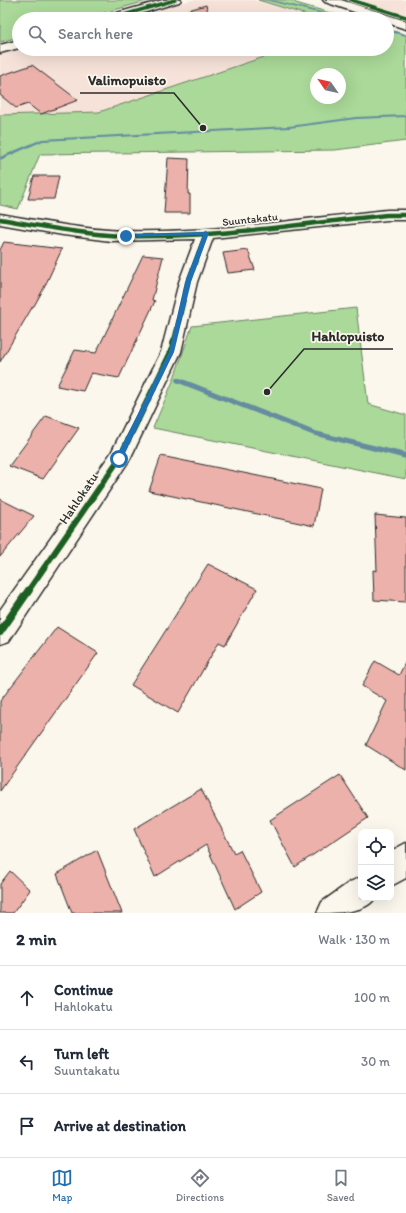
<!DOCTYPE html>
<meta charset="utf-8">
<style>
:root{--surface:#fff;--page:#f6f6f7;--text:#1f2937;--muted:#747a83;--line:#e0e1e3;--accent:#1f6fb2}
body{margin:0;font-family:Itim,sans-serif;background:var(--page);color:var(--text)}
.controls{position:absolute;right:12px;bottom:12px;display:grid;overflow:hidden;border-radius:8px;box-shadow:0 4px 16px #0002}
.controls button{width:36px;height:36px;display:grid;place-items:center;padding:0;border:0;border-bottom:1px solid var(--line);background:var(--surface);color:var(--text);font:20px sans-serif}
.compass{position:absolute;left:310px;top:68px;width:36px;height:36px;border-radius:50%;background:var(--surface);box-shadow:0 4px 16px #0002;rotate:304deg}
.stop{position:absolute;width:12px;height:12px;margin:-9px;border:3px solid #1f6fb2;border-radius:50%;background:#fff}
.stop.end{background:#1f6fb2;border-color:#fff;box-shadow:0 1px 4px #0008}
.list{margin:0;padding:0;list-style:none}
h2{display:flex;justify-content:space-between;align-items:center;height:52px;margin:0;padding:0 16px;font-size:17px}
h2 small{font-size:13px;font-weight:400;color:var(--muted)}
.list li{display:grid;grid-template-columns:26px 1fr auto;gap:12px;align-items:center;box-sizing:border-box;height:64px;padding:0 16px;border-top:1px solid var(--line)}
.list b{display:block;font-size:15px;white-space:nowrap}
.list p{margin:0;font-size:13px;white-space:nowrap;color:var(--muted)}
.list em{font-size:13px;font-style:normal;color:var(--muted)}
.icon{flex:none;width:22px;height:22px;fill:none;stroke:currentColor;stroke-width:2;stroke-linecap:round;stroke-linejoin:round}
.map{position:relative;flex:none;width:406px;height:913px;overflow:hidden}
.search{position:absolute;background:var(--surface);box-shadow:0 4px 16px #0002;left:12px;right:12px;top:12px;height:44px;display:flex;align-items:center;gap:10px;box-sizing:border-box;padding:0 14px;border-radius:22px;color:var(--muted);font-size:15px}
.sheet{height:244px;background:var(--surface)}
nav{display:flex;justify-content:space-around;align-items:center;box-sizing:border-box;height:56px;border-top:1px solid var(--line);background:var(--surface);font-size:11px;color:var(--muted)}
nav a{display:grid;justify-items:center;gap:2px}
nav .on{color:var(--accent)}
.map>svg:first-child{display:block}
.built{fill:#f6e2d8}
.green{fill:#aad999;stroke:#6a8262;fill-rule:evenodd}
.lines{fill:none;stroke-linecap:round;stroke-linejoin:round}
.stream{fill:#658c9f;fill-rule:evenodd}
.building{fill:#ecb1aa;stroke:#2b2b2b}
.street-casing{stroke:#2b2b2b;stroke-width:3}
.secondary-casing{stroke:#2b2b2b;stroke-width:3}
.street{fill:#fbf7ec;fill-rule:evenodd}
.secondary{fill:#fbf7ec;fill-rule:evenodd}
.cycleway-far3-casing{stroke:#fbf7ec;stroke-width:5}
.cycleway-far2-casing{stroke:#fbf7ec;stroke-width:6}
.cycleway-far1-casing{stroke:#fbf7ec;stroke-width:8}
.cycleway-casing{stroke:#fbf7ec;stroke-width:10}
.cycleway-far3{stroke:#1b5e20;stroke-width:3.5}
.cycleway-far2{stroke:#1b5e20;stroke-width:4.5}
.cycleway-far1{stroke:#1b5e20;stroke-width:6}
.cycleway{stroke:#1b5e20;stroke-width:8}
.route{fill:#1f6fb2}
.labels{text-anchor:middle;stroke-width:3.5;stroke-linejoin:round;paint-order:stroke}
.far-street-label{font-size:11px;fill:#2b2b2b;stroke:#fbf7ec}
.street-label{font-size:13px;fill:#2b2b2b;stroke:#fbf7ec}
.leader{fill:none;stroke:#2b2b2b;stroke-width:1.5}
.callout-dot{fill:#2b2b2b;stroke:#fbf7ec;stroke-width:1.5}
.callout-label{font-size:14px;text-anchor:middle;font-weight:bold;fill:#2b2b2b;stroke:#fbf7ec;stroke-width:3.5;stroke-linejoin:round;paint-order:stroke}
</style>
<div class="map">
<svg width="406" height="913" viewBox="0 0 406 913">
<rect width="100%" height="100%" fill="#fbf7ec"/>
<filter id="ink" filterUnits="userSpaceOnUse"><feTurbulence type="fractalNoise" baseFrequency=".025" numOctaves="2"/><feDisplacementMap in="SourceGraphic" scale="8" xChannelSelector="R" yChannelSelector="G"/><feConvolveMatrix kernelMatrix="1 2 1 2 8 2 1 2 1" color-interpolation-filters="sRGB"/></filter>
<g filter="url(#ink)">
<g class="built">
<polygon points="191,0 253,0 320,19 125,19"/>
<polygon points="359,0 406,0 406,14 370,5"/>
<polygon points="20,49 288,49 99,112 0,115 0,55"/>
</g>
<g class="green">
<polygon points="0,0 150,0 82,19 19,19 19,37 0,42"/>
<polygon points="258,0 292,0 296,3 351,19 320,19"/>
<path d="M387 29 406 35V141L335 150 40 154 18 209 0 205V115L99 112 288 49H387ZM316 74H340V98H316Z"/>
<polygon points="356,308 368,404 406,415 406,479 153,428 173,381 192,326"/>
</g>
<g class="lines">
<g class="stream">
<polygon points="265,0 272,0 349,19 342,19"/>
<polygon points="387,29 406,34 406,36 387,31"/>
<polygon points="406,115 406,117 356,119 289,128 43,141 0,160 0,157 42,139 289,126 356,117"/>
<polygon points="176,378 180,378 315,431 406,453 406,459 312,435 176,382 175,380"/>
</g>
</g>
<g class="building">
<polygon points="206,5 210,19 157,19"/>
<polygon points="32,65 78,100 41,114 28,104 16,108 0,95 0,76"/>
<polygon points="168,158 189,159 188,194 190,194 190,213 164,213"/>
<polygon points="34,176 59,176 54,199 28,199"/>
<polygon points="4,242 62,249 44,288 34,306 33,306 0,362 0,250"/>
<polygon points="248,250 255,270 228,273 223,253"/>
<polygon points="143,255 163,257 152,300 155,301 119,378 91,373 83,391 57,386 75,350 96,353"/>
<polygon points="46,416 79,428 43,479 9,466"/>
<polygon points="161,456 321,489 314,526 149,491"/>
<polygon points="0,499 34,516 0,557"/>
<polygon points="375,515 406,518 406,602 374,600 373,570 377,571"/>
<polygon points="208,564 257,589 225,645 219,642 178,713 131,685"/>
<polygon points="57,627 98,653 0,791 0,701"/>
<polygon points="375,661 399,675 406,661 406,770 366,745 387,701 362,686"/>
<polygon points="340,775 368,818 295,867 270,820"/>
<polygon points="201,789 234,853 240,850 261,892 235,909 206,845 155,877 134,829"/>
<polygon points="97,850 122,913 72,913 57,874"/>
<polygon points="10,871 30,890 13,913 0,913 0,884"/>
</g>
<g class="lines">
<g class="street-casing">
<g id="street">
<polygon points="163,0 181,0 179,2 123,19 104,19 106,16"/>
<polygon points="19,40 19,48 0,53 0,45"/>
<path d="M387 210H406V220H387L213 238 197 282 181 352 130 459 9 641 0 644V610L111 453 161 352 179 282 195 239 111 241 63 235 0 224V214C42 221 84 230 127 231 214 233 301 219 387 210Z"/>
<polygon points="406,843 406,878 391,886 391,851"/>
<path d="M361 877V898H375C366 913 336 913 317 913L322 902 350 882Z"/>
</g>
</g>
<g class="secondary-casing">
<polygon id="secondary" points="323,0 341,0 406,21 406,29 387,23 387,19 375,19 325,2"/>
</g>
<use href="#street" class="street"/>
<use href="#secondary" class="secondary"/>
<g class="cycleway-far3-casing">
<g id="cycleway-far3">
<polyline points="351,0 406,17"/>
<polyline points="110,19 175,0"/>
</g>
</g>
<g class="cycleway-far2-casing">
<g id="cycleway-far2">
<path d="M0 219C42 226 84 235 126 236 213 238 301 224 387 215H406"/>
<polyline points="174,341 188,282 206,233"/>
</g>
</g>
<g class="cycleway-far1-casing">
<polyline id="cycleway-far1" points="28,591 119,459 171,352 174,340"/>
</g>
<g class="cycleway-casing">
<polyline id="cycleway" points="0,632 29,590"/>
</g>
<use href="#cycleway-far3" class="cycleway-far3"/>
<use href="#cycleway-far2" class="cycleway-far2"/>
<use href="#cycleway-far1" class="cycleway-far1"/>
<use href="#cycleway" class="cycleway"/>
</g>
</g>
<polygon class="route" points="206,232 209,233 191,282 174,352 121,461 116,461 115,459 169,352 185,282 203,235 126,237 124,236 126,234"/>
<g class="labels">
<g class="far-street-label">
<text transform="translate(250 219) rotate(-6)" y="4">Suuntakatu</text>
</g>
<g class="street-label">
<text transform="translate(78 498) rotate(-56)" y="5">Hahlokatu</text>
</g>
</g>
<path class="leader" d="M203 128L174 93H80M267 392L304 349H393"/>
<g class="callout-dot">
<circle cx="203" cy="128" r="4"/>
<circle cx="267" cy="392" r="4"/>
</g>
<g class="callout-label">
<text x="127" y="85">Valimopuisto</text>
<text x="348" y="341">Hahlopuisto</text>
</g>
</svg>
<div class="controls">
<button><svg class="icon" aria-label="locate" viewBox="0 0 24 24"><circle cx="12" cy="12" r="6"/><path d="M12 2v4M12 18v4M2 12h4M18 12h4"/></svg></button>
<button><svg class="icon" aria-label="layers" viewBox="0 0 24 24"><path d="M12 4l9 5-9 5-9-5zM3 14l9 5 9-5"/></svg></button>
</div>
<svg class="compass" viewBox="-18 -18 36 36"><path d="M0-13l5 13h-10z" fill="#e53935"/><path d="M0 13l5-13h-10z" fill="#747a83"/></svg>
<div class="stop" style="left:119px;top:459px"></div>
<div class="stop end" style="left:126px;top:236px"></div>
<div class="search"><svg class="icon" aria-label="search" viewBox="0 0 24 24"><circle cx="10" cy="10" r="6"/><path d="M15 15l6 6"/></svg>Search here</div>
</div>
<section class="sheet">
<h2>2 min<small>Walk · 130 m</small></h2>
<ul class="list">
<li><svg class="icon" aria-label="ahead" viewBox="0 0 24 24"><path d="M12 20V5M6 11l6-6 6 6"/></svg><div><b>Continue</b><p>Hahlokatu</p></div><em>100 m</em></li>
<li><svg class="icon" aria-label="left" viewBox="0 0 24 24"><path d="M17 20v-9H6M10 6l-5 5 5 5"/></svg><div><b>Turn left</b><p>Suuntakatu</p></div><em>30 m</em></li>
<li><svg class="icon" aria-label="arrive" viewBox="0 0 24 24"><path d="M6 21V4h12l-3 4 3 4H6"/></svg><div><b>Arrive at destination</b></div></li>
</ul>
</section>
<nav>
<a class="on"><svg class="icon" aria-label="map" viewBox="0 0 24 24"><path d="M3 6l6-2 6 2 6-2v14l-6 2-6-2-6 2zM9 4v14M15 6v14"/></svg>Map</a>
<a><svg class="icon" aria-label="directions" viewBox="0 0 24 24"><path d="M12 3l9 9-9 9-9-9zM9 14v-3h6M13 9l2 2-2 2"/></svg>Directions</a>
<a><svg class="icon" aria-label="saved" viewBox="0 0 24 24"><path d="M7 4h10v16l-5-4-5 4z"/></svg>Saved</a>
</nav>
